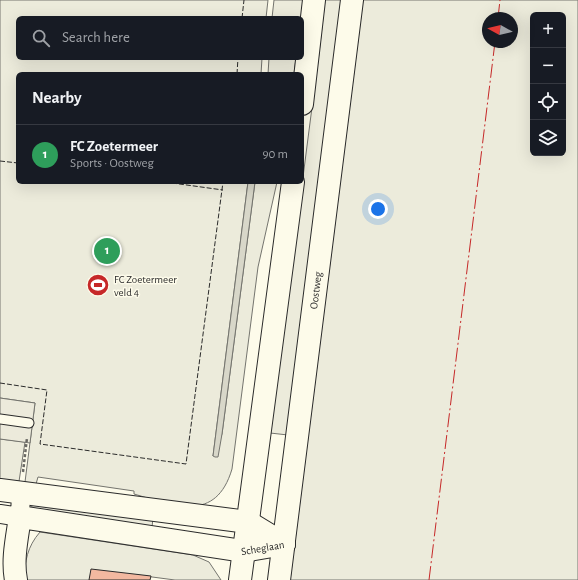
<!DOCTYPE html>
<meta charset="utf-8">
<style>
:root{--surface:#171b24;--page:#242831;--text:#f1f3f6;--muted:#9ea1a6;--line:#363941;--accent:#8c9099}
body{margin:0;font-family:"Alegreya Sans",sans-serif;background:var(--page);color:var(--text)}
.controls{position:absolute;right:12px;top:12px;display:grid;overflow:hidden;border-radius:6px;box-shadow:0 4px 16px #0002}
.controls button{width:36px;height:36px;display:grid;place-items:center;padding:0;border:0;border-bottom:1px solid var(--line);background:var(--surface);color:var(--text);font:20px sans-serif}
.compass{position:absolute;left:482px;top:12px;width:36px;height:36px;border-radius:50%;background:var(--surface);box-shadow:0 4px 16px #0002;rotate:278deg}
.you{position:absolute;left:378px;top:209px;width:14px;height:14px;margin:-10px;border:3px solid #fff;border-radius:50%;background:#1a73e8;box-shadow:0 0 0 6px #1a73e833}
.badge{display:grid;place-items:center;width:26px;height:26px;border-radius:50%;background:var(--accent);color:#fff;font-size:13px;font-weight:700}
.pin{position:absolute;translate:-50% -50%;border:2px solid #fff;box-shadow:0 1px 4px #0006}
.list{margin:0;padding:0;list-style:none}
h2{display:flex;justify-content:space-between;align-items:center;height:52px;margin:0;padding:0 16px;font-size:17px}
h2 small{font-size:13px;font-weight:400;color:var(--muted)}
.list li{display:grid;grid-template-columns:26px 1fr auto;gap:12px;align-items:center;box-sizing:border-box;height:60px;padding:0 16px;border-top:1px solid var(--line)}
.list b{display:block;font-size:15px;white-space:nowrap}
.list p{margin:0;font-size:13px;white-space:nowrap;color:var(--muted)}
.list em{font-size:13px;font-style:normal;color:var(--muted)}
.icon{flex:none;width:22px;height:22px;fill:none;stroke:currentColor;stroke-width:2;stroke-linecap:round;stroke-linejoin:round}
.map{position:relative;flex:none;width:578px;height:580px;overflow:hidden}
.search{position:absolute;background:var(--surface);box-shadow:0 4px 16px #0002;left:16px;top:16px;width:288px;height:44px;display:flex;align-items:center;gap:10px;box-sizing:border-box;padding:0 14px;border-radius:6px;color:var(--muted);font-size:15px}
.panel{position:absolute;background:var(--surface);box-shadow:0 4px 16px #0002;left:16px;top:72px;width:288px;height:112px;border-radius:6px}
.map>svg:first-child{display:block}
.green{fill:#ecebdb;stroke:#74746e;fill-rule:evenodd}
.parking{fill:#eceadb;stroke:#74746e}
.water{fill:#d8d7c9;stroke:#74746e}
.building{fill:#f2b8a0;stroke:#2b2b2b}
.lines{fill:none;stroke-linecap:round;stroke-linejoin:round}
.lane-casing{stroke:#2b2b2b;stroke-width:11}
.street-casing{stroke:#2b2b2b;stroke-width:20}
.secondary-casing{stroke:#2b2b2b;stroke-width:24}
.primary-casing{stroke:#2b2b2b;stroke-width:24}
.path{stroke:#6a6964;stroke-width:2.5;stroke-dasharray:3 2;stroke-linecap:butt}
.lane{stroke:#fdfbea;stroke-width:9}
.street{stroke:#fdfbea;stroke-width:18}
.secondary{stroke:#fdfbea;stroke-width:22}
.primary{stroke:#fdfbea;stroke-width:22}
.fence{stroke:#2b2b2b;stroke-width:1;stroke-dasharray:5 2;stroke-linecap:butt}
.power{stroke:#c62828;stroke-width:1;stroke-dasharray:14 3 2 3;stroke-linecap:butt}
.labels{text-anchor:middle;stroke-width:3;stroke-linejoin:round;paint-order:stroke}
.poi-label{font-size:11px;fill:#2b2b2b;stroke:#fdfbea;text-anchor:start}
.street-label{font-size:11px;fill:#2b2b2b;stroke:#fdfbea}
</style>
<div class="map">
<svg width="578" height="580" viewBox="0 0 578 580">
<rect width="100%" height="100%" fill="#fdfbea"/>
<g class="green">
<path d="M0 0H268L266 18H18V58H262L261 74H18V182H248L213 456 222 434 255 182H277L258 267 232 469C216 523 175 506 134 494V491L38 477 36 484 25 482 35 403 0 398Z"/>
<polygon points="274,0 303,0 301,18 272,18"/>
<polygon points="325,0 343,0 288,435 270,433 319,53"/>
<path d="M363 0H578V580H290ZM533 15H563V153H533ZM488 18H512V42H488Z"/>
<polygon points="269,58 296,58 294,74 268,74"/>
<polygon points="0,439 25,442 18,488 0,485"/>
<polygon points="33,505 153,518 152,527 29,510"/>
<path d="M40 532 193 555 209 562 221 580H175L137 575 115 580H24C25 561 27 547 40 532Z"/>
</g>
<polygon class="parking" points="0,398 35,403 30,443 0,439"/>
<polygon class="water" points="248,182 255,182 222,434 218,457 215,457 213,456"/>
<polygon class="building" points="91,569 151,576 150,580 89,580"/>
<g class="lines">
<g class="lane-casing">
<polyline id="lane" points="0,419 29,423"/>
</g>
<g class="street-casing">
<polyline id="street" points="0,514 20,517 21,493"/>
</g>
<g class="secondary-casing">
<g id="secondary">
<polyline points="0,490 248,522 284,544"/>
<path id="s1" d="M16 580C12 560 17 538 20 517L243 551 284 544"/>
</g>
</g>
<g class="primary-casing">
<g id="primary">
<polyline points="302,104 314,0"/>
<polyline points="240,580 293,182"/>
<path id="s2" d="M279 580 352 0"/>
</g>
</g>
<polyline class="path" points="23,472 27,438"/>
<use href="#lane" class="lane"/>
<use href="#street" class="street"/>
<use href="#secondary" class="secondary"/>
<use href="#primary" class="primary"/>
<g class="fence">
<polyline points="242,18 244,0"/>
<polyline points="237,74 238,58"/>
<polyline points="0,161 18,163"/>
<polyline points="165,182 223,190"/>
<polyline points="0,383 47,390 40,444 186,464 223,182"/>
</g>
<g class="power">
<polyline points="498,18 500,0"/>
<polyline points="429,580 495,42"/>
</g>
</g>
<defs>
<g id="stadium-disc" transform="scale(1.15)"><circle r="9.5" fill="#c62828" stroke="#fdfbea"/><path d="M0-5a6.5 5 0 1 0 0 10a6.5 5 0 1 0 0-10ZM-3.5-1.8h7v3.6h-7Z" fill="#fff"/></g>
</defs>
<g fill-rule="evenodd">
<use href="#stadium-disc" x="98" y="285"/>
</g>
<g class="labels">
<g class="poi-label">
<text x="114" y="283">FC Zoetermeer<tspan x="114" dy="13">veld 4</tspan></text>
</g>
<g class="street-label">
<text dy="4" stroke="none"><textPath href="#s2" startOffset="292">Oostweg</textPath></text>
<text dy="4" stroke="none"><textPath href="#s1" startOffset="309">Scheglaan</textPath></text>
</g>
</g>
</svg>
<div class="controls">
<button>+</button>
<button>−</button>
<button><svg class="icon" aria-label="locate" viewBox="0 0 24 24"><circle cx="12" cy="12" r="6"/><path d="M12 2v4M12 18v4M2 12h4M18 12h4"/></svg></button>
<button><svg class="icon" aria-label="layers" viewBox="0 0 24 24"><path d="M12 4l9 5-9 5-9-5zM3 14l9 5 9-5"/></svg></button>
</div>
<svg class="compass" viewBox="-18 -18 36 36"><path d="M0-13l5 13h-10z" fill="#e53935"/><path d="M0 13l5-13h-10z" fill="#9ea1a6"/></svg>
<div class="you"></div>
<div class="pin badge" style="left:107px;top:251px;background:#2e9e5b">1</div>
<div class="search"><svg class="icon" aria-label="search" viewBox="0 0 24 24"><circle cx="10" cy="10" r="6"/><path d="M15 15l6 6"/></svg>Search here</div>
<section class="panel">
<h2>Nearby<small></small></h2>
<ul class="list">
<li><span class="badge" style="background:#2e9e5b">1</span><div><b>FC Zoetermeer</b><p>Sports · Oostweg</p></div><em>90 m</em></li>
</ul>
</section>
</div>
